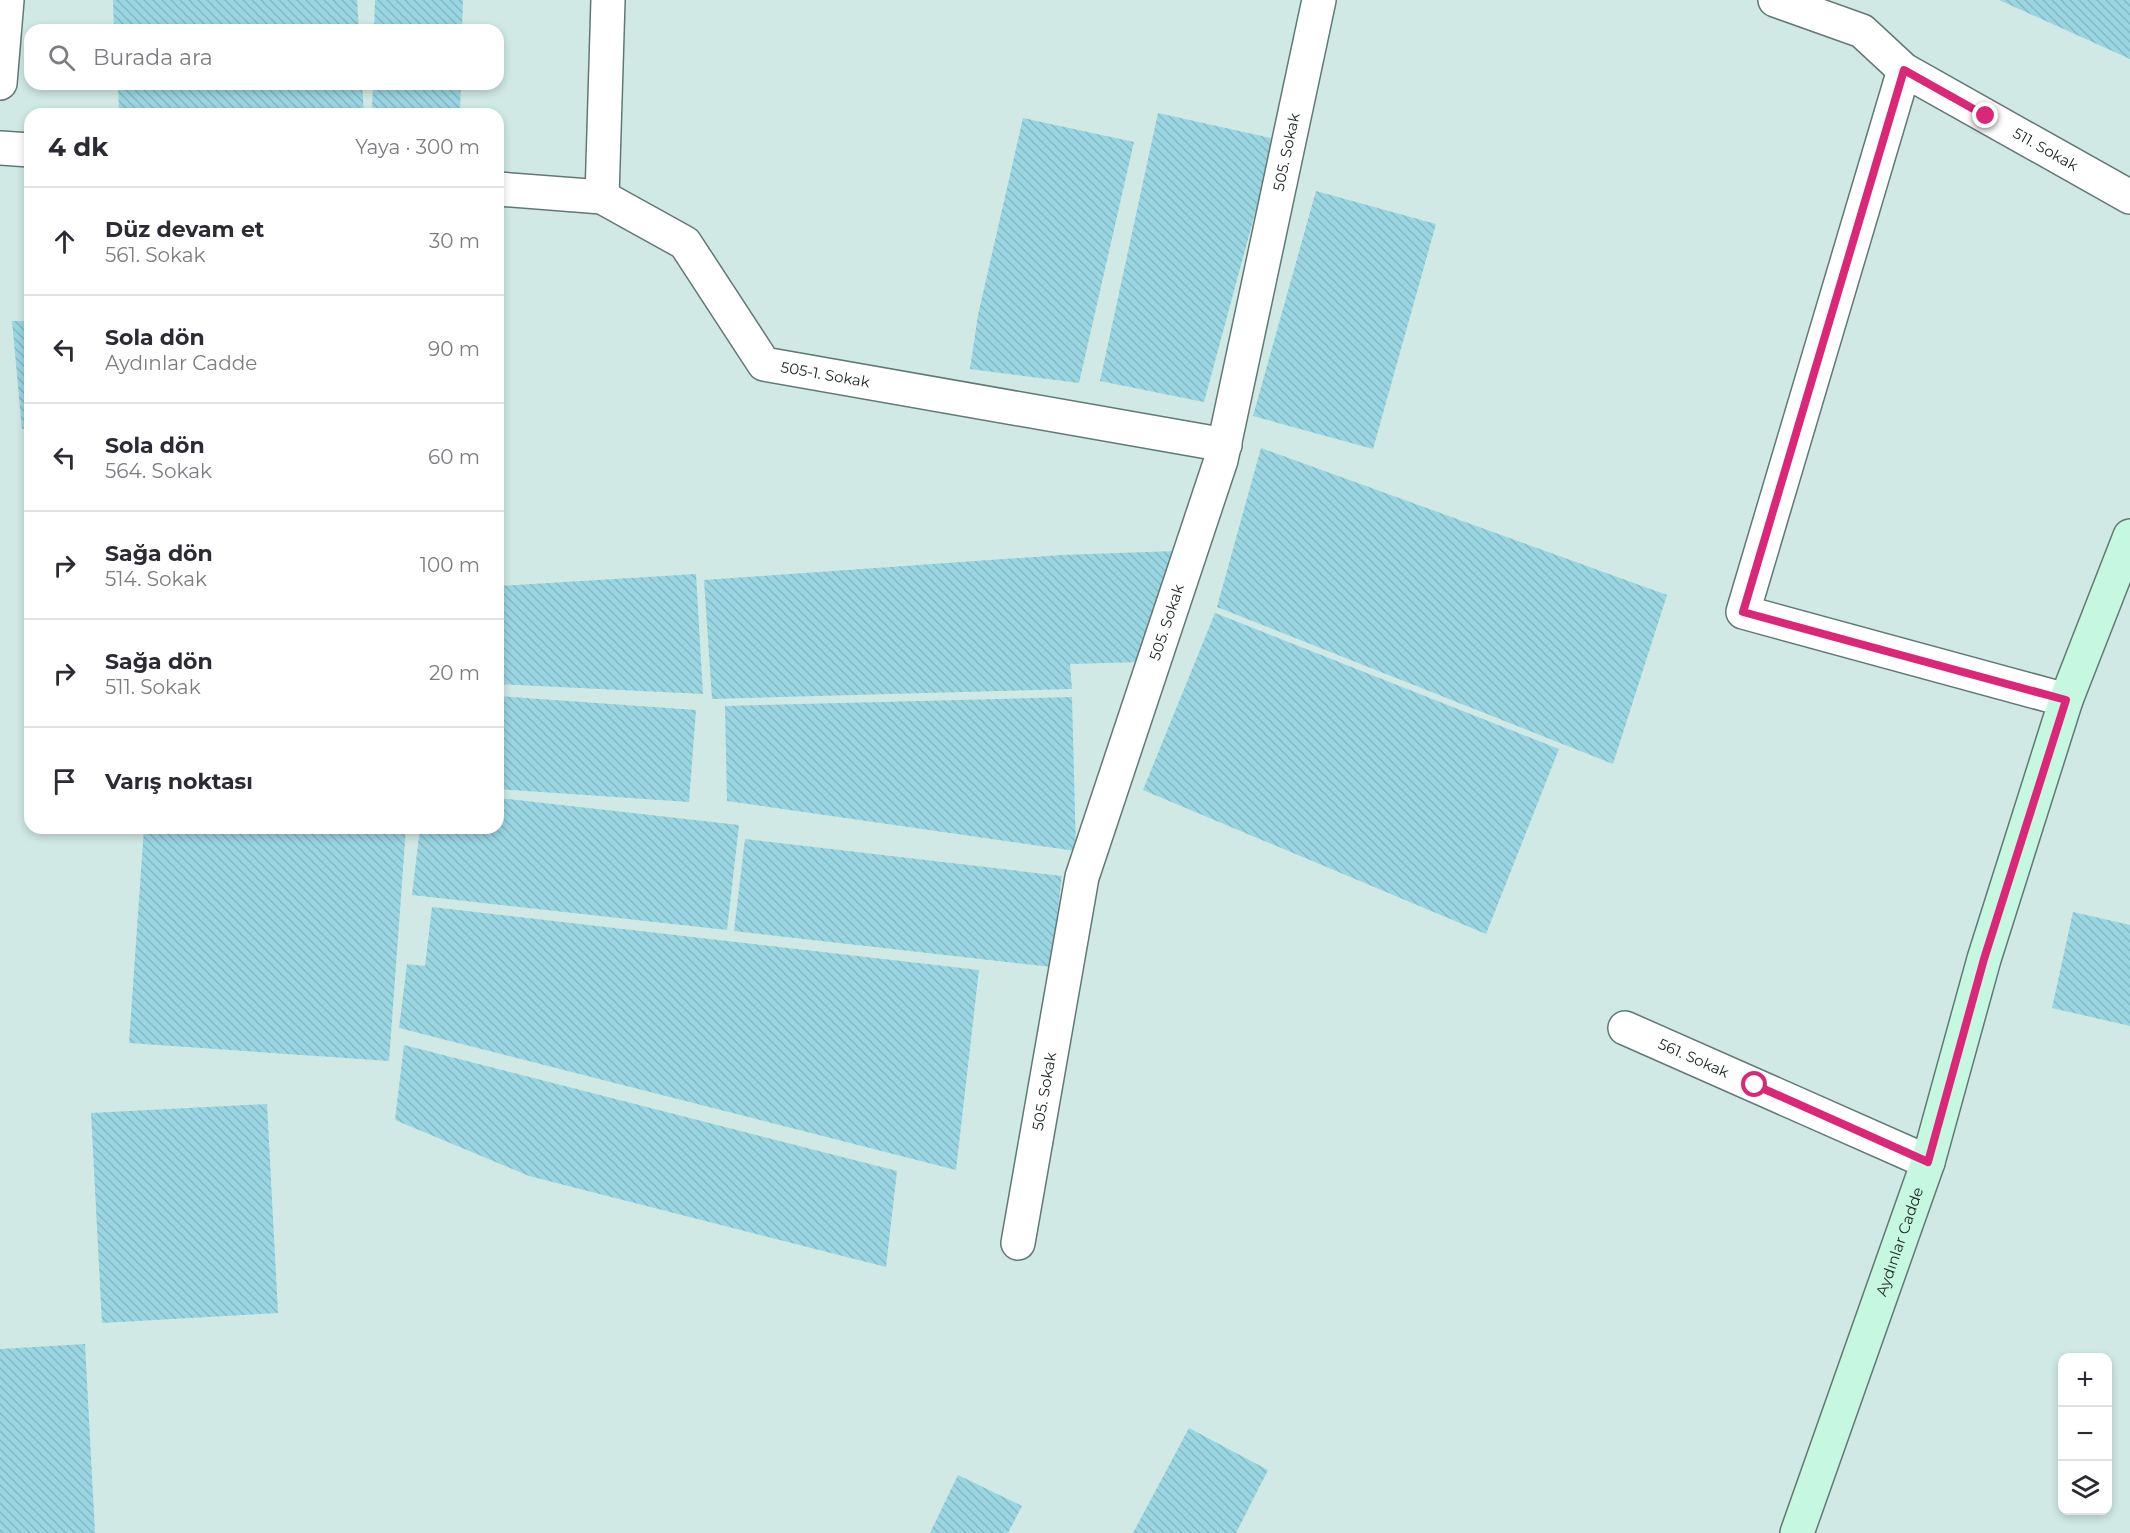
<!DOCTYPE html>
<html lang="tr">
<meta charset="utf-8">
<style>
:root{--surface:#fff;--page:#f7f7f7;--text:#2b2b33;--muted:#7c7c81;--line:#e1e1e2}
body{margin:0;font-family:Montserrat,sans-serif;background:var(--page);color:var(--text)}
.controls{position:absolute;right:18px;bottom:18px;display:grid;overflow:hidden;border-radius:12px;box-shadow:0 3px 9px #0003}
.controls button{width:54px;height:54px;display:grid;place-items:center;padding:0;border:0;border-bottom:2px solid var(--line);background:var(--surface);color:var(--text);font:30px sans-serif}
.stop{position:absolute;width:18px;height:18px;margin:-14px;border:4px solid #db2777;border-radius:50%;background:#fff}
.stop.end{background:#db2777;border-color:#fff;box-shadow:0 2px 6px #0008}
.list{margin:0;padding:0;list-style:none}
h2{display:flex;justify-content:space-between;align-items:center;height:78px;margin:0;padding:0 24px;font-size:26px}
h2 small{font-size:20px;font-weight:400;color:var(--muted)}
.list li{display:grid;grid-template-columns:39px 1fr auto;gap:18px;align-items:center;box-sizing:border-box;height:108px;padding:0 24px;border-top:2px solid var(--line)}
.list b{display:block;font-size:22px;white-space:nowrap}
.list p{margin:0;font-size:20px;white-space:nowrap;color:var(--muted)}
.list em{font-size:20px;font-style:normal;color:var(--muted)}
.icon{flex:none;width:33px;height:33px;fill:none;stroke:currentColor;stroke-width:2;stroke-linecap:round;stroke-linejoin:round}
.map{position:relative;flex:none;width:2130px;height:1533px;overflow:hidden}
.search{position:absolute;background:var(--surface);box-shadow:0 3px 9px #0003;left:24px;top:24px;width:480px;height:66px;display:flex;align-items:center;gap:15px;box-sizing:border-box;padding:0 21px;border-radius:18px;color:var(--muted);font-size:22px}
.panel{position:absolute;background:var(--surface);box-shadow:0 3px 9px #0003;left:24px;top:108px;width:480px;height:726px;border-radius:18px}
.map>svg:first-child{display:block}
.building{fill:url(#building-back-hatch)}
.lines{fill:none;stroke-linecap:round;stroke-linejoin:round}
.street-casing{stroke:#627875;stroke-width:36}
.secondary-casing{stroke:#627875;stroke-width:36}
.street{stroke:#fff;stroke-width:33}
.secondary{stroke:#c5f7e1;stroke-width:33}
.route{stroke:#db2777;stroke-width:8}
.labels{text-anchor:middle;stroke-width:4.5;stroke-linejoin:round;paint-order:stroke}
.street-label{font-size:15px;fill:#202928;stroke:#fff}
</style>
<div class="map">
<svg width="2130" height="1533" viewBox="0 0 2130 1533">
<defs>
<pattern id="building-back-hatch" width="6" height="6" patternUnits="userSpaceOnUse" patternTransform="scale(1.5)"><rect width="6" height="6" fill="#9ad6e2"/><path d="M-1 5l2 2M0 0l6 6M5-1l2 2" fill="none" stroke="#84b8c2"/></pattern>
</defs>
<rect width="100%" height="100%" fill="#d0e9e5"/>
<g class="building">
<polygon points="113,0 357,0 359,30 114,30"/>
<polygon points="375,0 463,0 462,30 374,30"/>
<polygon points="1999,0 2130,0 2130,59"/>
<polygon points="118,84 362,84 364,114 119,114"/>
<polygon points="373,84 461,84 460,112 372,110"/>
<polygon points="1158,113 1275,139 1204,402 1100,381"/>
<polygon points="1023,118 1134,142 1079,383 970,369 978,315"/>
<polygon points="1316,191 1436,224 1373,449 1253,416"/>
<polygon points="12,321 30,321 30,428 22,429"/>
<polygon points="1261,448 1667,595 1613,764 1217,607"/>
<polygon points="1175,551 1142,662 1070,664 1072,689 712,699 704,580 1062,555"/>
<polygon points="696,574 703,694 498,684 498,586"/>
<polygon points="1215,613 1559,749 1486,934 1143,790"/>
<polygon points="498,696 696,710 689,802 498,789"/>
<polygon points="1072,697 1076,851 727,801 725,706"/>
<polygon points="498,798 739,825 727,930 412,895 420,828 498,828"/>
<polygon points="144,828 406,828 389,1061 129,1043"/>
<polygon points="745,839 1062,876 1051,967 734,931"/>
<polygon points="432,907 979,970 956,1170 399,1028 407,964 425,966"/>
<polygon points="2073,912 2130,925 2130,1026 2052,1008"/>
<polygon points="404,1045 897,1171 886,1267 529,1176 395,1120"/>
<polygon points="267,1104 278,1313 102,1323 91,1113"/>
<polygon points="85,1344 95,1533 0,1533 0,1349"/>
<polygon points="1189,1428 1268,1470 1236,1533 1133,1533"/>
<polygon points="958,1475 1022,1506 1008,1533 930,1533"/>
</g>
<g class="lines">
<g class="street-casing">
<g id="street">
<path id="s1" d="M1775 0 1862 31 1904 70 2130 197"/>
<polyline points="1904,70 1743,612 2066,700"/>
<polyline points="0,83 7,0"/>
<polyline points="0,148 30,150"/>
<path id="s2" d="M498 189 602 197 685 243 764 364 1225 445"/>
<polyline points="602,197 608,0"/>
<path id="s3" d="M1625 1028 1928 1162"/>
<path id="s4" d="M1018 1243 1082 877 1221 460 1319 0"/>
</g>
</g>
<g class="secondary-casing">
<g id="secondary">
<path id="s5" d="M1797 1533 1928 1162 1984 959 2066 700 2130 536"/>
</g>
</g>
<use href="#street" class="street"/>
<use href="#secondary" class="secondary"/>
</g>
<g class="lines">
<polyline class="route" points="1755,1085 1928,1162 1984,959 2066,700 1743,612 1904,70 1986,116"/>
</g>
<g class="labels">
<g class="street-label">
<text dy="5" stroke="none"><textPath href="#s1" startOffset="312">511. Sokak</textPath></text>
<text dy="5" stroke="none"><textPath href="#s4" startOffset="1126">505. Sokak</textPath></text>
<text dy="5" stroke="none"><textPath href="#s2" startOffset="406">505-1. Sokak</textPath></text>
<text dy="5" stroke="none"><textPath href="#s4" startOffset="640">505. Sokak</textPath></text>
<text dy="5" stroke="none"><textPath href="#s3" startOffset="75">561. Sokak</textPath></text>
<text dy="5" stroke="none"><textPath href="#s4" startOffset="154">505. Sokak</textPath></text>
<text dy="5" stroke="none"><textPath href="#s5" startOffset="309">Aydınlar Cadde</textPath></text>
</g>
</g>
</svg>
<div class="controls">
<button>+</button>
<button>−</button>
<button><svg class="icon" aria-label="layers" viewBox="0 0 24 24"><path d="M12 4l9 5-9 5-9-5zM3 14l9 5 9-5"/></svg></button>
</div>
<div class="stop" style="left:1755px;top:1085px"></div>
<div class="stop end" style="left:1986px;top:116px"></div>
<div class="search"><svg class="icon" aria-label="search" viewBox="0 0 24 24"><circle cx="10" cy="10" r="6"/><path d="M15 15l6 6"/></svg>Burada ara</div>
<section class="panel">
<h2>4 dk<small>Yaya · 300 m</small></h2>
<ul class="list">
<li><svg class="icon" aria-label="ahead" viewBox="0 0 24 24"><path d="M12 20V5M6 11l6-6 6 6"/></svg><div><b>Düz devam et</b><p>561. Sokak</p></div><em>30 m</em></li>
<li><svg class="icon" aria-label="left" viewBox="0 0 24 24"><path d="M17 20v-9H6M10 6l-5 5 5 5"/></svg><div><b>Sola dön</b><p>Aydınlar Cadde</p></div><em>90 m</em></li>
<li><svg class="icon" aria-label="left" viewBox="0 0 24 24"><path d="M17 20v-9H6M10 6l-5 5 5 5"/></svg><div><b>Sola dön</b><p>564. Sokak</p></div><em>60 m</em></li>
<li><svg class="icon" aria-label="right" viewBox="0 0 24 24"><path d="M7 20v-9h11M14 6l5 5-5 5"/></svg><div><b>Sağa dön</b><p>514. Sokak</p></div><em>100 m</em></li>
<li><svg class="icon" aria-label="right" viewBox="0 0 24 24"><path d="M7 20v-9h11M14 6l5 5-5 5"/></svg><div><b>Sağa dön</b><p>511. Sokak</p></div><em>20 m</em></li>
<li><svg class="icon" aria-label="arrive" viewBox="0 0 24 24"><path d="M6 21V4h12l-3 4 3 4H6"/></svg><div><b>Varış noktası</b></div></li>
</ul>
</section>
</div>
